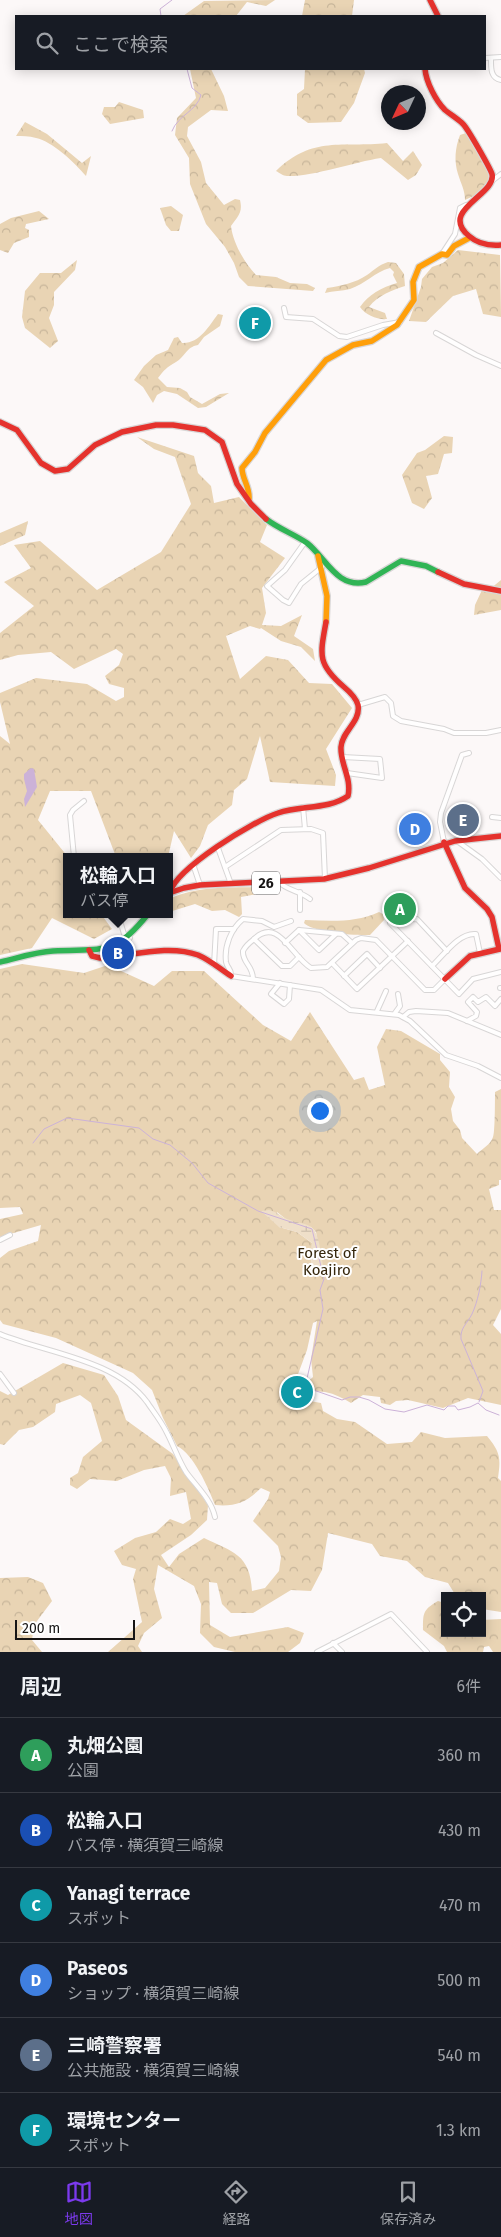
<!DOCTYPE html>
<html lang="ja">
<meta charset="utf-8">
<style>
:root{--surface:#171b24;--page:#20242c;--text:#f1f3f6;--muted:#9ea1a6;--line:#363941;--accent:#7c3aed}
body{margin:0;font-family:"Fira Sans","Noto Sans JP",sans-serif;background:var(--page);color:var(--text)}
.controls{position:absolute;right:15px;bottom:15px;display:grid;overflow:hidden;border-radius:0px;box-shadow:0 2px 12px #0003}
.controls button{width:45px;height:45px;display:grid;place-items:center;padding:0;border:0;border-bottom:1px solid var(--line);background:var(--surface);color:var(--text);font:25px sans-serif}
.compass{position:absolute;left:381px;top:85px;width:45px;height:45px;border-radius:50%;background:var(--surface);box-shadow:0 2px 12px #0003;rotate:226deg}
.scale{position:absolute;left:15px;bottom:12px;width:120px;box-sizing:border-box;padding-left:5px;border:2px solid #171515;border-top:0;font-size:14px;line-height:18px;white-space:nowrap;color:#171515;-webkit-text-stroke:4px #fff;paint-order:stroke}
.you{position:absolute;left:319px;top:1110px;width:18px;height:18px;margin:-12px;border:4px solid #fff;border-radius:50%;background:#1a73e8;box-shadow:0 0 0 8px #1a73e833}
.badge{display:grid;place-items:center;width:32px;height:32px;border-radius:50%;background:var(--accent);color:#fff;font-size:16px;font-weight:700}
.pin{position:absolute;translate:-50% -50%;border:2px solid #fff;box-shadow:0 1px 5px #0006}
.popup{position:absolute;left:63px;top:853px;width:110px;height:65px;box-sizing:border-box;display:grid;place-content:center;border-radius:0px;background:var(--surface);filter:drop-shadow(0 1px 4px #0005);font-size:16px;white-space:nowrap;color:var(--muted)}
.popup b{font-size:19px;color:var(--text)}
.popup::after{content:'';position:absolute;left:50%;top:100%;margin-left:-10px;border:10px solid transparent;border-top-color:var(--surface)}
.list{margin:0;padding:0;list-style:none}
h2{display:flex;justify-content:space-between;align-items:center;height:65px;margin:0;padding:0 20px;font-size:21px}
h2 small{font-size:16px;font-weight:400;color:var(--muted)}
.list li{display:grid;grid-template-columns:32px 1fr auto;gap:15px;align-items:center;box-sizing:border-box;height:75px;padding:0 20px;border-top:1px solid var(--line)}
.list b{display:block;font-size:19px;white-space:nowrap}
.list p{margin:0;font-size:16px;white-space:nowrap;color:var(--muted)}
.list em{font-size:16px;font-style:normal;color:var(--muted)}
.icon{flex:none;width:28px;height:28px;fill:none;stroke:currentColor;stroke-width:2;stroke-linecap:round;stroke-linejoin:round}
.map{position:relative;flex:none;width:501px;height:1652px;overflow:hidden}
.search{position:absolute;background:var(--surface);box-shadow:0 2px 12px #0003;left:15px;right:15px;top:15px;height:55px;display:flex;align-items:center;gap:12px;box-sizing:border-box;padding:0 18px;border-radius:0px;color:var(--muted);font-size:19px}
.sheet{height:515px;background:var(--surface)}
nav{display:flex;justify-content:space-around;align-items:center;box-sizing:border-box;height:70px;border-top:1px solid var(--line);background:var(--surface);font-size:14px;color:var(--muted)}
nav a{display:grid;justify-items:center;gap:2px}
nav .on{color:var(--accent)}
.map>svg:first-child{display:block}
.green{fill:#efdfc9}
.forest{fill:url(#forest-crowns);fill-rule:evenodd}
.wetland{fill:url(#wetland-marsh)}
.water{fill:#ccb2d8}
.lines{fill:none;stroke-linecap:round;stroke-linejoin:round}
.stream{stroke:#ccb2d8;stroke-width:1}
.street-casing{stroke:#d8d6d6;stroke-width:6}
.fast-casing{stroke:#d8d6d6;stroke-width:8}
.slow-casing{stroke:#d8d6d6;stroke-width:8}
.jam-casing{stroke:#d8d6d6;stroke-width:8}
.street{stroke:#fffefe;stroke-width:4}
.fast{stroke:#30b455;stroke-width:5.5}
.slow{stroke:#ff9f0a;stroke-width:5.5}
.jam{stroke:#e5322d;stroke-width:5.5}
.labels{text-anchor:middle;stroke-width:4;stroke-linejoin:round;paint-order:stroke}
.shield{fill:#fff;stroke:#5d5b5b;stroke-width:1}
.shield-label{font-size:14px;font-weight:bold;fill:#171515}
.park-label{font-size:15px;fill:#35260b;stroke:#fff}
</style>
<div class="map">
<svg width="501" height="1652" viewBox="0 0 501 1652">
<defs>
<pattern id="forest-crowns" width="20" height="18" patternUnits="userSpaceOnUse" patternTransform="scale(1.25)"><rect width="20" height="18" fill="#e9d4b4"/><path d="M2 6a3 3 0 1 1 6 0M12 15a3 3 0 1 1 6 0" fill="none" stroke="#c7b59a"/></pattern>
<pattern id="wetland-marsh" width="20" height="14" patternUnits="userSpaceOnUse" patternTransform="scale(1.25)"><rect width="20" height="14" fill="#efdfc9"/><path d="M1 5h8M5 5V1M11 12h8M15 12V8" fill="none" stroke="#ccbeac"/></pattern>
</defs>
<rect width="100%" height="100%" fill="#fcf8f8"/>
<polygon class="green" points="411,894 416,913 415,915 393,917 389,921 382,911 392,899"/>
<g class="forest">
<polygon points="275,0 266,6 247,2 236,16 183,16 204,1"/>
<polygon points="305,0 354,0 352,16 302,16"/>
<path d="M190 69H211L224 96 228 111 211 110 188 127 187 136 201 162 206 183 224 205 235 199 240 200C243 213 238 216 231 226 233 243 244 262 256 275L276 277 290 283 307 284 315 288 313 291 248 286 239 277 234 263 225 247 206 224 190 184 189 158 175 135 177 118 196 98Z"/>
<polygon points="305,69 364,69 365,73 354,103 341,122 308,123 297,115 297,94 304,89"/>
<polygon points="119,102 143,110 144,118 110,124 102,114 104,107 115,107"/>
<path d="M25 122 47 134 82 163 91 156 86 176C75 163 52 141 36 138 29 136 22 136 16 136Z"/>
<path d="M469 132 487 165 489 180 480 193 465 200C465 190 461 184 458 174 454 161 455 148 460 135Z"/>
<path d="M387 143 403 161 413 151 422 165 416 175 408 180 381 158C354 162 312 177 287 176 283 176 280 173 276 171 313 135 342 148 387 143Z"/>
<polygon points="171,206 183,215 179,231 171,231 166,225 160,208"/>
<polygon points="39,211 49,219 26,224 25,228 29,230 29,237 14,243 8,253 0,250 0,224 11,218"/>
<polygon points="458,250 500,255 501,317 483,314 476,289 453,296 426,322 409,321 421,287 422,279 432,267 443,263"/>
<polygon points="77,260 75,270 54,292 54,305 49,318 58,341 50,348 25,328 22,317 25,291 40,273 61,273"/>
<path d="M388 262 396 263 404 274 405 286C393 290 378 295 369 307L385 313 387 319C378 320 365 315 360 307 368 295 382 287 397 283L393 275 394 272 390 268C375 272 365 284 350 289 342 291 333 291 325 293L327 288C341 286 355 283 367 275 374 270 379 265 388 262Z"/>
<path d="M218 314 223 315 220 326 204 337 198 345C186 347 185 357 176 362 166 368 165 369 158 378L167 387 180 388 187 392 190 397 202 404 220 394 229 393 206 407 198 408 177 394 164 391 157 395 153 403 143 387 134 380 144 366 156 355 168 350 174 338 178 337 182 343C199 344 209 326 218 314Z"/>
<polygon points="444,436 453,437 452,453 444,454 438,474 426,476 432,498 424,509 412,503 402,475 417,453 425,450"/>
<polygon points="137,437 194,456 198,473 211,486 214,503 239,497 267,525 260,542 285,558 262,588 266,613 262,625 281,626 302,615 294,636 313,649 315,661 301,647 281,641 261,628 260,629 250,626 226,636 240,679 266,656 288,660 309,683 332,684 352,708 326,749 336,775 335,786 270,782 260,736 247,779 234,790 232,805 208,825 200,846 191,858 174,831 168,857 116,857 91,791 50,791 38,820 68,857 67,914 101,914 112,929 94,939 52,918 32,948 0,955 0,736 10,744 0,702 0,693 36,678 87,684 116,701 124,697 124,688 109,684 105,676 119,665 123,654 116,649 74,669 51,652 18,655 0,660 0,633 34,606 4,582 31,568 14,545 40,541 97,590 161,552 191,504 175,457 154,449"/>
<polygon points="28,521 25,535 0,546 0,533"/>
<polygon points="501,580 501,610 474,615 475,605 482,590 490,589"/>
<path d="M258 887 261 889 262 893 241 897 242 914 239 917 225 910 212 911 195 904 169 912V899C197 886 228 888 258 887Z"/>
<path d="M379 912 383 914 384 920 370 935C357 936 312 932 304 923L305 920C331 921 355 923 379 912Z"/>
<path d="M22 964 84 973 108 965 154 986 172 971H204L263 1025 291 1041 310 1012 354 1080 364 1077 369 1090 385 1085 377 1047 386 1029 401 1031 440 1054V1060L450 1072 449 1087 455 1097 451 1109 453 1121 460 1130 462 1138 477 1154C482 1149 491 1144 493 1137 495 1133 495 1101 495 1092L501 1089V1180H499V1185L489 1189 494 1210H501V1309L493 1325 501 1334V1405L468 1398 443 1408 408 1400 396 1401 390 1405 381 1403 380 1397 363 1395 351 1403C343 1398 335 1394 325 1392 315 1391 311 1392 303 1386L313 1377 311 1359 317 1321 313 1323 307 1350 291 1393 293 1398 321 1403 323 1411 337 1419 355 1422 387 1444 412 1442 421 1432 445 1438 487 1436C500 1452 501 1457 498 1478L501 1481V1612L482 1609V1596H456L448 1583 425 1577 407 1561 380 1556 372 1544 328 1533 322 1570 311 1591 291 1590 253 1613H231L222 1604 217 1583 209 1582 210 1625 230 1637 288 1627 304 1633 300 1643 288 1652H235L214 1647 200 1633 201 1604 194 1586 158 1565 154 1589 162 1618 144 1633 138 1646 142 1652H108L142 1622 133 1579 136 1569 122 1565 114 1551 135 1538 156 1532 170 1519 183 1524 191 1519 186 1492 170 1496 171 1478 165 1466 144 1470 117 1481 90 1479 77 1489 70 1485V1478L78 1473 83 1457 102 1441 91 1403 80 1395 56 1404 55 1412 33 1427 19 1430 4 1445 0 1444V1391L8 1395 63 1363 104 1375 118 1396 126 1420 173 1454 208 1505 207 1520 191 1535 161 1555 169 1567 179 1554 204 1538C233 1552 250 1554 252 1591L265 1588 279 1571 281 1557 278 1546 253 1521 268 1499 270 1492 261 1488C247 1502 235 1507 215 1505 209 1489 193 1453 177 1446L163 1418 152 1390 133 1373 56 1338 3 1324 0 1320V1258L9 1251 38 1241 41 1225 0 1237V1219L23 1214 20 1207 0 1208V969ZM277 1212 287 1220 311 1227 316 1232 320 1257 311 1263 312 1243 297 1232 279 1227Z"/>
<polygon points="28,1577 43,1583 52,1601 34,1625 32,1640 42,1652 0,1652 0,1578"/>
<path d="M438 1601 445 1603V1633H482V1620L501 1619V1652H493L489 1646 484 1647 483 1652H447L444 1646 423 1630C423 1612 423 1610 438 1601Z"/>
</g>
<path class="wetland" d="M269 1210C278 1212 282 1218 290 1220 297 1223 307 1223 312 1228 320 1234 321 1259 324 1269L318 1273 311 1263 312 1243 297 1232 279 1227 261 1211Z"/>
<polygon class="water" points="31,768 34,769 37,787 25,807 24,799 27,791 24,779 24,774"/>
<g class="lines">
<g class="stream">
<polyline points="161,16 160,9 172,0"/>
<path d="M172 131C178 115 197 111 201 95L192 88 187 69"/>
<polyline points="33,1143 44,1129 67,1118 139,1128 153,1139 170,1145 192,1163 208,1183 258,1211 312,1229 324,1279 320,1290 323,1309 305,1387 342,1400 350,1397 359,1397 369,1400 385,1409 404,1412 427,1405 444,1410 448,1406 455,1406 458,1410 470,1407 478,1403 486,1410 499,1415"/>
<path d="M479 1402 483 1391 461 1339C460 1328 467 1324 472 1314 478 1301 481 1285 482 1271"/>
</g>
<g class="street-casing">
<g id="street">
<polyline points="485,58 501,57"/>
<path d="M491 58C491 67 490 78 501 80"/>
<polyline points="492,181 501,174"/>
<polyline points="442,254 455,234 460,208 466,205"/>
<polyline points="284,308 286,317 313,319 339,336 347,337 383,325 400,322"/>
<polyline points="436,333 476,355 501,366"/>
<polyline points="305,542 285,570 267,586 283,600 289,603 301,584 322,567"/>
<polyline points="358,705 385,697 391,703 393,716 401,721 444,729 454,733 486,733 501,730"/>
<polyline points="343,757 380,759 382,778 347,773"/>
<polyline points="303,807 305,829"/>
<polyline points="492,817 501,818"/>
<polyline points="457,841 482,859 501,878"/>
<polyline points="444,842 440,822 441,813 462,755 469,753"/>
<polyline points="218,848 231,884"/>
<polyline points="74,857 70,815 73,810 84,801"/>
<polyline points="193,864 200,885"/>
<polyline points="225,867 281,830 311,829 323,833 325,879"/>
<path d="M279 882C286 890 300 891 310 899"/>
<polyline points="300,892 300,910"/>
<polyline points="118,914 124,934 130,938"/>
<path d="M291 921 274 927 262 921 243 919C231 929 224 946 226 962 227 968 232 969 231 976L321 990 350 1010 399 1015 410 1021 446 1055 478 1066 501 1078"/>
<polyline points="299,930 319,950 336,934"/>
<polyline points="254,939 282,966 290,966 299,957"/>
<polyline points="285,943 299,930 342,934 352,943"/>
<polyline points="447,951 417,919 394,920 390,923 459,994 473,979 501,972"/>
<polyline points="332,963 357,989 408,941"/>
<polyline points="214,965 216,929 234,929"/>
<path d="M432 966C443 956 459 932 476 934L480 953"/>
<polyline points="344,976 367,954 380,968"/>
<path d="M253 979C253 965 242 963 243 951 245 947 249 943 253 940 278 915 291 956 311 968L327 967 356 940 361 938 376 940 425 990H434L445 979"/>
<polyline points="280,983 271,994 284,1004 289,999 290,985"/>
<polyline points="500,988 501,988"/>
<polyline points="377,1011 386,991"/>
<polyline points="395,1013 400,1006 398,994"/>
<polyline points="403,1017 409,1012 416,1011 448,1013 501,1035"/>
<polyline points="467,1021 476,1016 477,1012 468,1002 473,997 478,1002 486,997 495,1006 501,999"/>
<polyline points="0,1240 10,1235"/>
<path d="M0 1334C46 1353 115 1359 147 1402 153 1411 161 1421 166 1431 173 1444 178 1459 186 1472 196 1486 211 1499 215 1517"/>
<polyline points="0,1374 14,1393"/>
<polyline points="333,1643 342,1652"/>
<polyline points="317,1652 391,1614 427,1652"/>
</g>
</g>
<g class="fast-casing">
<g id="fast">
<path d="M266 519C279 529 294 534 307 543 326 558 337 589 366 582L401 561 426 566 438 572"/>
<path d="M0 962C18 958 35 952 53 951 103 948 114 957 148 914"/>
</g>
</g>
<g class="slow-casing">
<g id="slow">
<path d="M249 499C250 487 242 479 242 468L255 452 265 433 326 360 353 345 372 341 397 325 414 300 413 282 419 267 442 254 447 255 454 246 469 238"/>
<polyline points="318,556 327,596 326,622"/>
</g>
</g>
<g class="jam-casing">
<g id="jam">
<polyline points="430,0 438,16"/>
<path d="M425 69C426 82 436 101 445 110 451 115 458 119 463 124 468 129 490 168 492 174 497 195 438 210 469 236 478 244 489 246 501 245"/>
<polyline points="0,422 17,430 41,463 55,471 68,469 95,445 122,432 156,425 173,425 205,430 222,442 237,484 251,504 266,519"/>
<polyline points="438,572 464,584 501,591"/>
<polyline points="444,842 465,888 487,909 492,917 499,949"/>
<path d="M170 892C177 868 253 821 278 813 301 805 328 810 348 796 352 778 340 764 341 747 342 731 361 722 358 705 356 698 350 692 344 687 317 664 320 655 326 622"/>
<polyline points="169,893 184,888 200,885 324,879 369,868 455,841 501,836"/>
<path d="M89 950 92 956 100 958C131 956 168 944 198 955 210 960 220 969 231 976"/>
<polyline points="445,979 470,956 500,949"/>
</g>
</g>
<use href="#street" class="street"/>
<use href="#fast" class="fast"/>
<use href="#slow" class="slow"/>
<use href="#jam" class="jam"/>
</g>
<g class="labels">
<rect class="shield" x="252" y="871.5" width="28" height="23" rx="4"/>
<g class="shield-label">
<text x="266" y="888">26</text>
</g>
<g class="park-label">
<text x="327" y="1258">Forest of<tspan x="327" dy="17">Koajiro</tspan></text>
</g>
</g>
</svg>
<div class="controls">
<button><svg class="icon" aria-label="locate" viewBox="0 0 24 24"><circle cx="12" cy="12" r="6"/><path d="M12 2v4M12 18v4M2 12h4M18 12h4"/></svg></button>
</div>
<svg class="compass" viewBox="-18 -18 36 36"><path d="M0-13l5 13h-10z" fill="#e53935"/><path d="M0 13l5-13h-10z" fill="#9ea1a6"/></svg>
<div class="scale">200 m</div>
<div class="you"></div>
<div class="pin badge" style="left:400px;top:909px;background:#2e9e5b">A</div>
<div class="pin badge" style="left:118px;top:953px;background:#1a4fb4">B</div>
<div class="popup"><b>松輪入口</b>バス停</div>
<div class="pin badge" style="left:297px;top:1392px;background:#0f9aa8">C</div>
<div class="pin badge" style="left:415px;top:829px;background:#3f7fe0">D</div>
<div class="pin badge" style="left:463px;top:820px;background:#5c6f8a">E</div>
<div class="pin badge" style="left:255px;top:323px;background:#0f9aa8">F</div>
<div class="search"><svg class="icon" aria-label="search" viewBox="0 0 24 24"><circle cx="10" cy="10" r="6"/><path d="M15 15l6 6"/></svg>ここで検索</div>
</div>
<section class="sheet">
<h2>周辺<small>6件</small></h2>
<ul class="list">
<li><span class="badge" style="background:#2e9e5b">A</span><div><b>丸畑公園</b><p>公園</p></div><em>360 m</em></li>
<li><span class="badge" style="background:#1a4fb4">B</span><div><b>松輪入口</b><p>バス停 · 横須賀三崎線</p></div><em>430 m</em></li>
<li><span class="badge" style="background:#0f9aa8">C</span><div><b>Yanagi terrace</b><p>スポット</p></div><em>470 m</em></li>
<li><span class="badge" style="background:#3f7fe0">D</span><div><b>Paseos</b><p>ショップ · 横須賀三崎線</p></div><em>500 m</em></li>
<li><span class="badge" style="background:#5c6f8a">E</span><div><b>三崎警察署</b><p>公共施設 · 横須賀三崎線</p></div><em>540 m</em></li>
<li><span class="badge" style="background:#0f9aa8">F</span><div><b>環境センター</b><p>スポット</p></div><em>1.3 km</em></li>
</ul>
</section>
<nav>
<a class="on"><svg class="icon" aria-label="map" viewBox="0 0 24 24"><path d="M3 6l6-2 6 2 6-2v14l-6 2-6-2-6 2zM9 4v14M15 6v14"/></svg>地図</a>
<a><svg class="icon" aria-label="directions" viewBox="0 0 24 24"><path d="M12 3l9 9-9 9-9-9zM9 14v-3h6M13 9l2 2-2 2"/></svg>経路</a>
<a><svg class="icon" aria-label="saved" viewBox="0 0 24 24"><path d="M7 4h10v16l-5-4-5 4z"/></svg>保存済み</a>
</nav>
